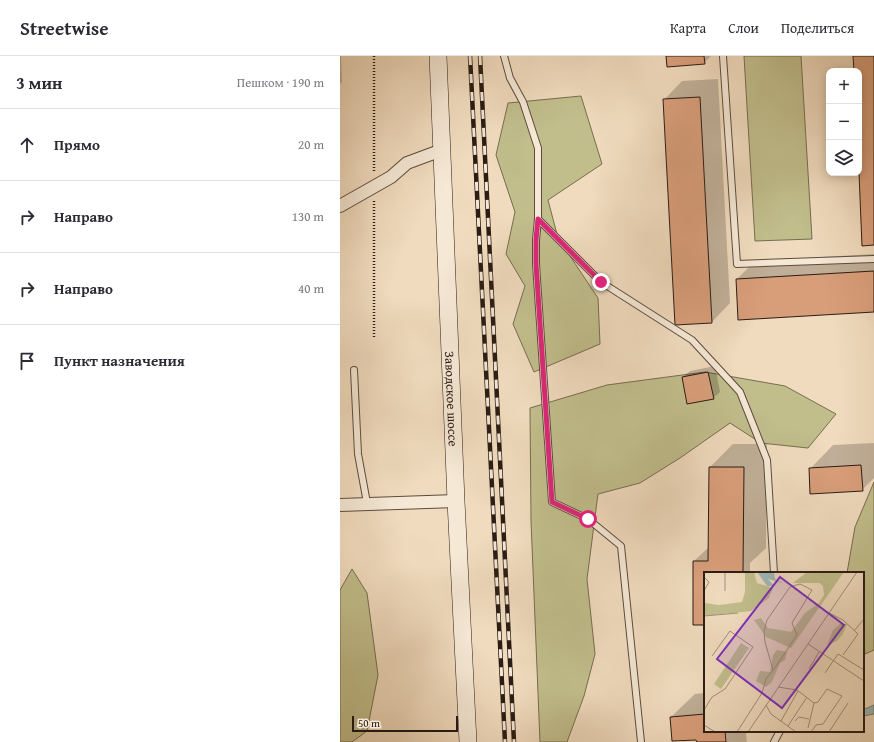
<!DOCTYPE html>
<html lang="ru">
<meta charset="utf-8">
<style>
:root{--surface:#fff;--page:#f7f7f7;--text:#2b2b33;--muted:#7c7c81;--line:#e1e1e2}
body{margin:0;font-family:"Gentium Book Plus",serif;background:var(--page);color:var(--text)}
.controls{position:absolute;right:12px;top:12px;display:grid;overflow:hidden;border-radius:8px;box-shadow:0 2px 10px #0003}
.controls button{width:36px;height:36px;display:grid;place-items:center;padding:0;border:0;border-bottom:1px solid var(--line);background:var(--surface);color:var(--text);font:20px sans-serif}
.scale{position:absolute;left:12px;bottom:10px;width:106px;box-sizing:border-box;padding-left:4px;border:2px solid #2b1c14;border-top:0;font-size:11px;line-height:14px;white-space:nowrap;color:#2b1c14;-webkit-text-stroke:3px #f5e8d5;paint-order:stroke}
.stop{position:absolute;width:12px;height:12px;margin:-9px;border:3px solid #db2777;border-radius:50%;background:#fff}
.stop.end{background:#db2777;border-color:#fff;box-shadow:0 1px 4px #0008}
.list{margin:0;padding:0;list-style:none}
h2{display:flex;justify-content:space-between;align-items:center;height:52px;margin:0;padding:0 16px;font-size:17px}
h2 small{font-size:13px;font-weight:400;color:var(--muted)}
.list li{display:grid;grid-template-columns:26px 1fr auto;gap:12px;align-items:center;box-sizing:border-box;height:72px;padding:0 16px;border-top:1px solid var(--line)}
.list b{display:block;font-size:15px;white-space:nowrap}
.list em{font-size:13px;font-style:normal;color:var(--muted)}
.icon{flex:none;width:22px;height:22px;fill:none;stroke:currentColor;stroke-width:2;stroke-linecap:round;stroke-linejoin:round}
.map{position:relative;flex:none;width:534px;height:686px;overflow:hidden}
header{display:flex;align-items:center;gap:24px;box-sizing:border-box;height:56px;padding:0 20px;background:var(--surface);border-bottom:1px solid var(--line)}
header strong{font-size:19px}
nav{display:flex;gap:22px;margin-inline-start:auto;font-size:14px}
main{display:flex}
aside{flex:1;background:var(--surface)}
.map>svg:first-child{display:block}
.green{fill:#c1be8c;stroke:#766d50}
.water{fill:#9db9ba;stroke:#6f7a78}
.shadow{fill:#0003}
.building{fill:#d89e7a;stroke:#2b1c14}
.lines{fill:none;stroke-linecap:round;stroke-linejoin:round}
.lane-casing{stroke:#5c4c3e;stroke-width:8}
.street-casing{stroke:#5c4c3e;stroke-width:14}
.secondary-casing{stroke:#2b1c14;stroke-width:18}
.path{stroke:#2b1c14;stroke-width:2.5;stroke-dasharray:1 2;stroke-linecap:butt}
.lane{stroke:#f5e8d5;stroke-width:6}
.street{stroke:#f5e8d5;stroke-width:12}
.secondary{stroke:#f5e8d5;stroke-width:17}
.rail-casing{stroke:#2b1c14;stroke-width:4.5}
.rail{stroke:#f5e8d5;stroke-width:3;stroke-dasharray:9;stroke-linecap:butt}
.route{stroke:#db2777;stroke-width:5}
.labels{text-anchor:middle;stroke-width:4;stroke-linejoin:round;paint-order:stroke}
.street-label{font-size:13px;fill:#2b1c14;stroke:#f5e8d5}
.inset-road{fill:none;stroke:#a18f7a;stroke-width:1}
.view{fill:#7b2cbf;fill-opacity:0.15;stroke:#7b2cbf;stroke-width:2}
.inset-edge{fill:none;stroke:#2b1c14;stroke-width:2}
</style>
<header>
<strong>Streetwise</strong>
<nav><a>Карта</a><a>Слои</a><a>Поделиться</a></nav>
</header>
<main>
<aside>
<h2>3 мин<small>Пешком · 190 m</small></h2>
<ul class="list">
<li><svg class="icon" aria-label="ahead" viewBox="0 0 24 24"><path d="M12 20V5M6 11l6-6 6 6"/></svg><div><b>Прямо</b></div><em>20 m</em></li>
<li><svg class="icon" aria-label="right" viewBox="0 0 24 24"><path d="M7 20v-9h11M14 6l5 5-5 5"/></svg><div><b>Направо</b></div><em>130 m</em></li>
<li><svg class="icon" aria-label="right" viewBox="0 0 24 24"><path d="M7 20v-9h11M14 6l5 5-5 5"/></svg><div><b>Направо</b></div><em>40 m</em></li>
<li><svg class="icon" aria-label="arrive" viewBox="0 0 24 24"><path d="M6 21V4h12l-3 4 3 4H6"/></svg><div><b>Пункт назначения</b></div></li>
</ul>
</aside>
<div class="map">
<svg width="534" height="686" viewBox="0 0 534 686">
<rect width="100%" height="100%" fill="#f0dbbe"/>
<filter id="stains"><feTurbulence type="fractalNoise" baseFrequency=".005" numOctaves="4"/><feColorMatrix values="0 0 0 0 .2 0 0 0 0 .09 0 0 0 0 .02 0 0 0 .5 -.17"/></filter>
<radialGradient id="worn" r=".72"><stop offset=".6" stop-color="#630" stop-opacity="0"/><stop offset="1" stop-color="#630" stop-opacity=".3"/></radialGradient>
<g class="green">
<polygon points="404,0 461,0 472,183 415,185"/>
<polygon points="241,40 262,108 208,144 218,182 258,242 260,288 194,316 173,268 185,230 166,198 175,156 156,99 168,47"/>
<polygon points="365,316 445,330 496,358 468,392 421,387 390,367 340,402 300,427 258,438 247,523 255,598 244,640 227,686 200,686 191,465 190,352 267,329"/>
<polygon points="534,426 534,594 525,598 523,581 523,517 507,517 515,471"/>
<polygon points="12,513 27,537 38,619 27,675 12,686 0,686 0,534"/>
</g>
<polygon class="water" points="534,649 534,658 523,660 523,654"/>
<g class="shadow">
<polygon points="0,0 1,0 2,26 0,28"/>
<polygon points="327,0 371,0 364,7"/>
<polygon points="378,23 390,247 372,266 336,268 324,44 342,25"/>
<polygon points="534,198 534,254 397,223 415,205"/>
<polygon points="375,310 380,336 373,342 343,321 350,315"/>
<polygon points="534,387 534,422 522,434 470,413 493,389"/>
<polygon points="393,388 427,388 426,492 410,507 410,517 365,517 365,568 354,505 369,491 370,411"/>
<polygon points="365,637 365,675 409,675 406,678 407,686 358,686 357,682 331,661 355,638"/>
</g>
<g class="building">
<polygon points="326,0 364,0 365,8 327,11"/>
<polygon points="513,0 534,0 534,189 522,190 519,117 519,15 514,15"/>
<polygon points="360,41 372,267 335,269 323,43"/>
<polygon points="534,215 534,256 398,264 396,223"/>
<polygon points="368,316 374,343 347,348 342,321"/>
<polygon points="521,409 523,435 470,438 469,412"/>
<polygon points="369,411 404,411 403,516 365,517 365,569 353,569 353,505 368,505"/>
<polygon points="365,658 365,675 385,675 386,686 357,686 356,684 332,685 330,661"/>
</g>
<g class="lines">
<g class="lane-casing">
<g id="lane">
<polyline points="164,0 170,22 183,46 198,92 198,163 196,184 196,208 212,446 248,463 281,490 301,686"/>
<polyline points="383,0 397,208 534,203"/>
<polyline points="198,163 261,226 352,284 400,336 427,404 434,517"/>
<polyline points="14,314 18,398 27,447"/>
<polyline points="434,686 440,675"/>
</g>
</g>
<g class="street-casing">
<g id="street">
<polyline points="0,150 51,121 67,107 102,94"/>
<polyline points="0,449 116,445"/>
</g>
</g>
<g class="secondary-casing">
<g id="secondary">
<path id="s1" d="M98 0 116 445 128 686"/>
</g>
</g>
<g class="path">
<polyline points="34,0 34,116"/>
<polyline points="34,145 34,283"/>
</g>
<use href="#lane" class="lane"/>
<use href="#street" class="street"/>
<use href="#secondary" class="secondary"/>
<g class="rail-casing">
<g id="rail">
<polyline points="130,0 165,686"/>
<polyline points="140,0 174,686"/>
</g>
</g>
<use href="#rail" class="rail"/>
</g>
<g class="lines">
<polyline class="route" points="248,463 212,446 196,208 196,184 198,163 261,226"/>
</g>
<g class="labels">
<g class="street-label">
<text dy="5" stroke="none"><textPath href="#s1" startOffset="343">Заводское шоссе</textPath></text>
</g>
</g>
<g transform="translate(364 516)">
<rect width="160" height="160" fill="#f0dbbe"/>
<path d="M41 0H50L53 11 69 16 65 26 47 39 0 44V31L15 33 38 30 41 20ZM103 0H140L87 76 62 65 50 48 57 46 64 56 87 60 101 41 115 31 120 23 119 14 115 11H89ZM136 52H143L139 62 133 69 123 73 129 58ZM37 71 45 76 17 117 10 112ZM73 78 83 80 81 88 76 91 68 110 62 115 52 109 56 99 66 100 69 83Z" fill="#c1be8c"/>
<path d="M70 0 71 7 79 11 64 7 70 14H63L54 1Z" fill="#9db9ba"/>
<path class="inset-road" d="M0 5 5 10 0 19M21 19V0M125 41 139 48 154 62 139 83M0 44 34 41M150 59 160 47M104 72 160 109M105 97 115 80M121 101 134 82 160 98M74 115 93 118 110 131 114 130 123 117 138 124 119 152 112 153 107 160M62 133 67 142 92 160M0 138 8 125 21 117 49 75 26 59 8 84M77 149 94 119M91 149 95 145 105 147M0 153 11 160M84 154 103 125M104 156 110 131M33 160 58 121 62 107 73 93 93 63 88 51 108 18 96 12 86 15 63 48 60 59 61 70 69 98M44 160 153 0M125 160 144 131"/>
<path class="view" d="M76 5 140 53 78 136 13 87Z"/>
<rect width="160" height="160" class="inset-edge"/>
</g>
<rect width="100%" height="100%" filter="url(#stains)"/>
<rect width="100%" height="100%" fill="url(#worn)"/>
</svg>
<div class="controls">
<button>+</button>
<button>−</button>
<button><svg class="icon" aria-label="layers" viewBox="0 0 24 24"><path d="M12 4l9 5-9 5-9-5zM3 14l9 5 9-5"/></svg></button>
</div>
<div class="scale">50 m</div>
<div class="stop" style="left:248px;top:463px"></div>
<div class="stop end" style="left:261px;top:226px"></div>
</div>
</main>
